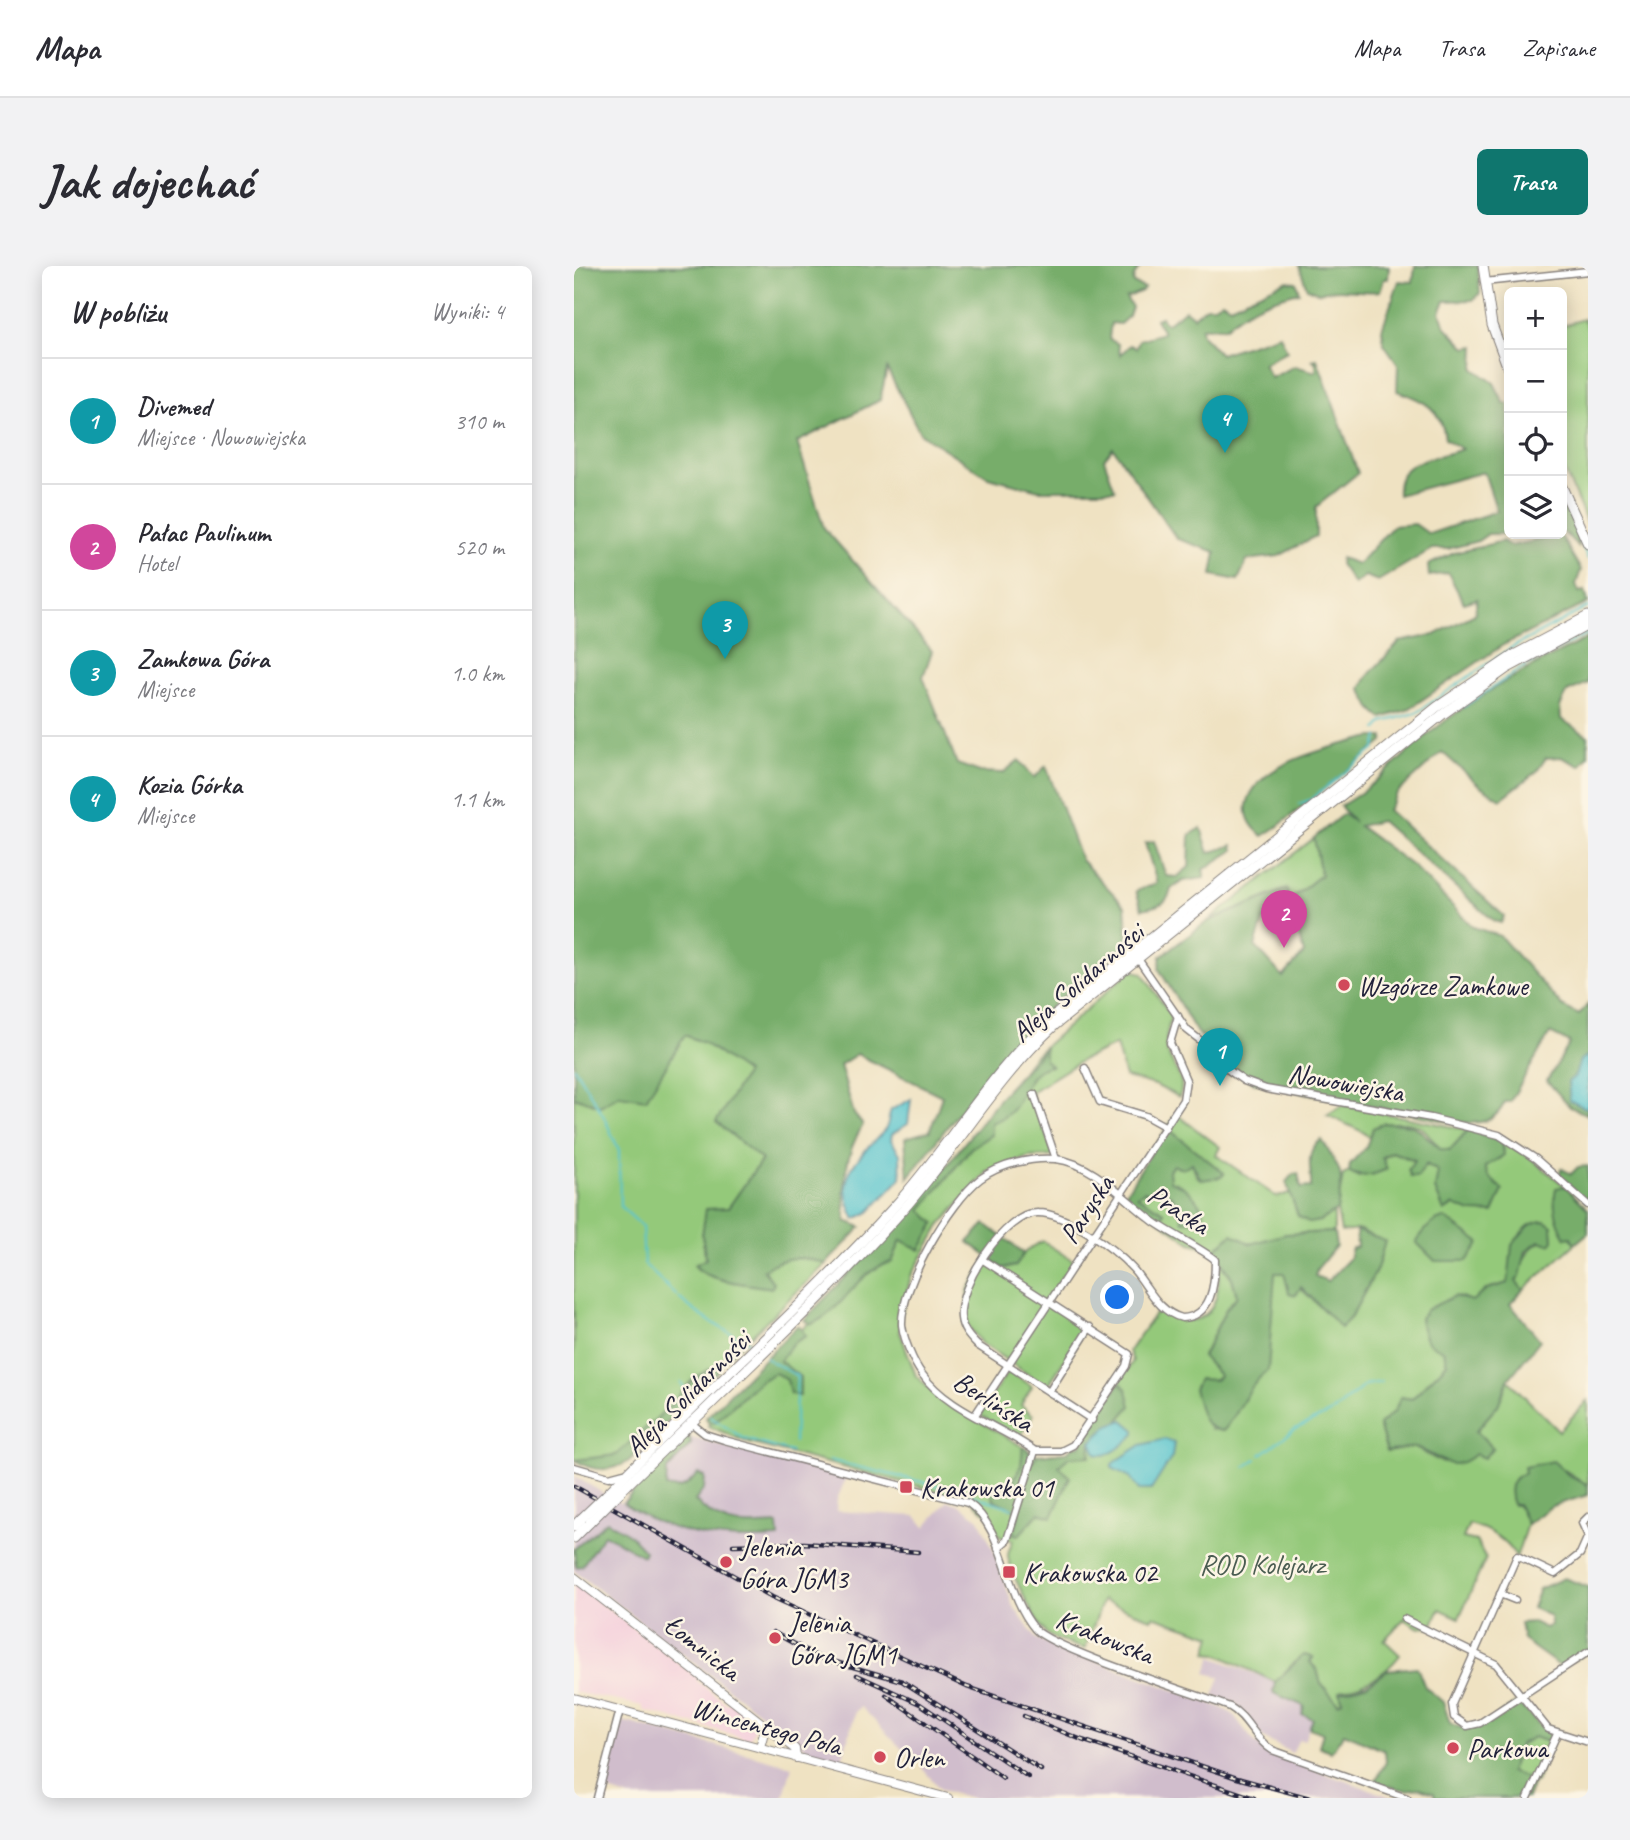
<!DOCTYPE html>
<html lang="pl">
<meta charset="utf-8">
<style>
:root{--surface:#fff;--page:#f2f2f3;--text:#2b2b33;--muted:#7c7c81;--line:#e1e1e2;--accent:#0f766e}
body{margin:0;font-family:Caveat,sans-serif;background:var(--page);color:var(--text)}
.controls{position:absolute;right:21px;top:21px;display:grid;overflow:hidden;border-radius:10px;box-shadow:0 4px 18px #0003}
.controls button{width:63px;height:63px;display:grid;place-items:center;padding:0;border:0;border-bottom:2px solid var(--line);background:var(--surface);color:var(--text);font:35px sans-serif}
.you{position:absolute;left:544px;top:1032px;width:24px;height:24px;margin:-18px;border:5px solid #fff;border-radius:50%;background:#1a73e8;box-shadow:0 0 0 10px #1a73e833}
.badge{display:grid;place-items:center;width:46px;height:46px;border-radius:50%;background:var(--accent);color:#fff;font-size:23px;font-weight:700}
.pin{position:absolute;translate:-50% -58px;filter:drop-shadow(0 2px 4px #0008)}
.pin::after{content:'';position:absolute;top:37px;width:24px;height:21px;background:inherit;clip-path:polygon(0 0,100% 0,50% 100%)}
.list{margin:0;padding:0;list-style:none}
h2{display:flex;justify-content:space-between;align-items:center;height:91px;margin:0;padding:0 28px;font-size:30px}
h2 small{font-size:23px;font-weight:400;color:var(--muted)}
.list li{display:grid;grid-template-columns:46px 1fr auto;gap:21px;align-items:center;box-sizing:border-box;height:126px;padding:0 28px;border-top:2px solid var(--line)}
.list b{display:block;font-size:26px;white-space:nowrap}
.list p{margin:0;font-size:23px;white-space:nowrap;color:var(--muted)}
.list em{font-size:23px;font-style:normal;color:var(--muted)}
.icon{flex:none;width:38px;height:38px;fill:none;stroke:currentColor;stroke-width:2;stroke-linecap:round;stroke-linejoin:round}
.map{position:relative;flex:none;width:1014px;height:1532px;overflow:hidden;border-radius:10px}
header{display:flex;align-items:center;gap:42px;box-sizing:border-box;height:98px;padding:0 35px;background:var(--surface);border-bottom:2px solid var(--line)}
header strong{font-size:33px}
nav{display:flex;gap:38px;margin-inline-start:auto;font-size:24px}
.intro{display:flex;align-items:center;justify-content:space-between;box-sizing:border-box;height:168px;padding:0 42px}
h1{margin:0;font-size:49px}
.button{padding:18px 32px;border-radius:10px;background:var(--accent);color:#fff;font-size:24px;font-weight:700}
main{display:flex;gap:42px;padding:0 42px}
aside{flex:1;background:var(--surface);border-radius:10px;box-shadow:0 4px 18px #0003}
.map>svg:first-child{display:block}
.built{fill:#f4cfdc}
.industrial{fill:#d0bdcc}
.green{fill:#94c97a;stroke:#5b765a;stroke-width:2}
.forest{fill:#77ad6a;stroke:#4c6852;stroke-width:2;fill-rule:evenodd}
.water{fill:#57c4cd;stroke:#3c7384;stroke-width:2}
.lines{fill:none;stroke-linecap:round;stroke-linejoin:round}
.stream{stroke:#57c4cd;stroke-width:2}
.minor-casing{stroke:#88827e;stroke-width:9}
.tertiary-casing{stroke:#88827e;stroke-width:10}
.secondary-casing{stroke:#88827e;stroke-width:11}
.minor{stroke:#fff;stroke-width:6}
.tertiary{stroke:#fff;stroke-width:8}
.secondary{stroke:#fff;stroke-width:9}
.rail-casing{stroke:#22223b;stroke-width:4.5}
.rail{stroke:#fcf5e5;stroke-width:2;stroke-dasharray:5;stroke-linecap:butt}
.secondary-bridge-casing{stroke:#88827e;stroke-width:11;stroke-linecap:butt}
.secondary-bridge{stroke:#fff;stroke-width:9}
.poi-dot{fill:#d1495b;stroke:#fcf5e5;stroke-width:2.5}
.labels{text-anchor:middle;stroke-width:5;stroke-linejoin:round;paint-order:stroke}
.street-label{font-size:28px;fill:#22223b;stroke:#fcf5e5}
.poi-label{font-size:28px;fill:#22223b;stroke:#fcf5e5;text-anchor:start}
.park-label{font-size:28px;fill:#4a5c51;stroke:#fcf5e5}
</style>
<header>
<strong>Mapa</strong>
<nav><a>Mapa</a><a>Trasa</a><a>Zapisane</a></nav>
</header>
<div class="intro"><h1>Jak dojechać</h1><a class="button">Trasa</a></div>
<main>
<aside>
<h2>W pobliżu<small>Wyniki: 4</small></h2>
<ul class="list">
<li><span class="badge" style="background:#0f9aa8">1</span><div><b>Divemed</b><p>Miejsce · Nowowiejska</p></div><em>310 m</em></li>
<li><span class="badge" style="background:#d1479c">2</span><div><b>Pałac Paulinum</b><p>Hotel</p></div><em>520 m</em></li>
<li><span class="badge" style="background:#0f9aa8">3</span><div><b>Zamkowa Góra</b><p>Miejsce</p></div><em>1.0 km</em></li>
<li><span class="badge" style="background:#0f9aa8">4</span><div><b>Kozia Górka</b><p>Miejsce</p></div><em>1.1 km</em></li>
</ul>
</aside>
<div class="map">
<svg width="1014" height="1532" viewBox="0 0 1014 1532">
<rect width="100%" height="100%" fill="#fcf5e5"/>
<filter id="ink" filterUnits="userSpaceOnUse"><feTurbulence type="fractalNoise" baseFrequency=".0143" numOctaves="2"/><feDisplacementMap in="SourceGraphic" scale="14" xChannelSelector="R" yChannelSelector="G"/><feConvolveMatrix kernelMatrix="1 2 1 2 8 2 1 2 1" color-interpolation-filters="sRGB"/></filter>
<filter id="wash" filterUnits="userSpaceOnUse"><feTurbulence type="fractalNoise" baseFrequency=".00686" numOctaves="4" result="noise"/><feDisplacementMap in="SourceGraphic" scale="28" xChannelSelector="R" yChannelSelector="G"/><feGaussianBlur stdDeviation="1.57" result="paint"/><feColorMatrix in="noise" values="0 0 0 0 0 0 0 0 0 0 0 0 0 0 0 0 0 1.4 0 .05"/><feComposite in="paint" operator="in"/></filter>
<g filter="url(#wash)">
<rect width="100%" height="100%" fill="#efe2c2"/>
<polygon class="built" points="0,1317 124,1412 123,1415 153,1438 155,1435 184,1457 175,1473 69,1444 69,1440 0,1426"/>
<g class="industrial">
<polygon points="113,1171 273,1210 263,1233 262,1245 342,1250 351,1261 374,1235 384,1238 405,1253 419,1283 438,1338 462,1373 646,1441 659,1448 681,1477 698,1489 820,1532 398,1532 367,1524 347,1501 350,1498 335,1483 332,1487 287,1441 282,1445 267,1497 245,1492 0,1305 0,1210 46,1237"/>
<polygon points="638,1391 701,1416 700,1427 730,1440 739,1452 730,1475 725,1473 718,1487 689,1472 663,1438 639,1430 646,1411 632,1407"/>
<polygon points="49,1455 218,1500 209,1532 56,1532 29,1523"/>
</g>
<g class="green">
<polygon points="1009,53 1014,62 1014,260 988,198 988,60"/>
<polygon points="740,572 747,609 714,635 712,623 633,656"/>
<path d="M557 704 568 707 597 750C595 761 590 773 593 784 597 801 614 813 605 831L581 819 551 811 542 779 510 793 457 826 480 890 455 891 414 905 367 958 337 1010 326 1054V1066L342 1110 364 1131 463 1189 493 1186 502 1179 506 1180 559 1095 555 1085 585 1042C598 1054 622 1061 635 1045 646 1033 644 1011 646 996L658 1012 663 1031 652 1043 629 1090 646 1110 621 1123 637 1163 649 1165C667 1145 672 1121 693 1104L700 1007H710L768 1061 777 1051 803 1003 810 976 786 964 767 966 763 944 769 909 775 906 785 911 818 886 865 905 861 923 866 931 885 940 914 909 911 901 916 896 926 893 930 884 928 875 954 890 991 920 980 931C983 962 990 955 1001 978L949 1024 942 1015C951 993 951 976 979 974L977 960 950 966 940 976 934 1017 913 1023 898 1036 888 1031 846 1052C849 1071 852 1078 870 1085L873 1097 838 1133 827 1131 820 1146 805 1159 813 1186 839 1181 869 1197 919 1182 902 1165 924 1139 934 1114 985 1165 1014 1134V1219L989 1203 952 1207 937 1220V1233L944 1239 953 1258 942 1292C936 1275 912 1262 895 1258L889 1272 902 1275 912 1292 885 1352 866 1343 858 1360 845 1362 830 1353 810 1374 826 1389C810 1410 792 1418 766 1425L768 1435 764 1437 747 1418 743 1404 736 1396 739 1392 730 1389 725 1392 701 1416 643 1388 633 1387 638 1370 579 1350 577 1353 529 1334 511 1383C500 1379 484 1376 474 1369 463 1360 435 1303 434 1290 434 1285 437 1279 439 1274L426 1271 414 1249 398 1234 175 1177 134 1160 137 1152 300 993 339 948 460 790Z"/>
<path d="M111 769 130 777 173 807 188 893 154 943 128 969 132 993 121 1000C135 1017 170 1013 189 1004 196 1001 201 994 208 992 224 988 238 993 252 998L47 1194 31 1200 0 1194V831L26 840 45 829 72 832Z"/>
<path d="M769 839 894 864 876 884 867 883C860 877 855 867 848 862 835 853 812 857 799 862L796 872 789 866 753 849Z"/>
<path d="M602 848 646 881 642 889 703 931 715 927 724 941 755 950 760 946V966L712 968 676 978 658 969 641 984 617 977 586 955 590 946 563 930 570 925 577 927 583 920C600 929 605 936 609 955H626V940L596 915 594 904 599 899 618 897 622 909 627 914 647 911 650 908 593 862Z"/>
<polygon points="468,975 500,995 472,1037 511,1062 473,1121 407,1077 392,1057 394,1024 414,992 429,1002 442,1000 450,987"/>
<polygon points="434,1105 458,1120 447,1139 459,1149 445,1172 406,1149"/>
<polygon points="960,1471 978,1478 962,1516 936,1506 947,1478"/>
</g>
<g class="forest">
<path d="M0 0H567L560 10 559 17 570 22 568 25 552 32 558 41 555 50 546 58 537 57 535 73 544 78 546 89 556 79 562 82 565 74 589 67 582 53 587 51 592 58 611 44 620 51 632 40H640L648 35 656 40 712 15 722 16 725 26C698 33 672 41 652 61L627 62 628 69 646 88 706 69 713 85 689 98 697 112 721 100 742 106V97L738 94 743 93 784 207 742 241V270L705 290 673 294 664 314 638 309 642 286 603 273 539 182 530 193 541 224H465L414 211 346 167 313 103 306 134 223 176 250 262 358 385 349 411 383 498 406 506 429 507 445 494 460 512 472 500 507 594 551 640 554 678 482 736 421 799 334 912 331 872 356 865 368 830 283 788 266 799 280 848 289 859C270 889 268 921 272 955L287 961 252 998C227 989 212 989 189 1004L200 1017 198 1022C176 1018 135 1017 120 999L132 993 128 969 132 943 154 942 188 894 142 856 172 807 130 777 111 769 72 833 45 829 26 840 0 831Z"/>
<path d="M725 0H815L814 13H810L806 25C786 28 763 20 745 27L733 22Z"/>
<path d="M841 0H904L906 27 899 34 871 35 866 46 871 60 892 82 901 80 900 103 920 117 930 137 935 138V268H960H914L904 275 874 283H858L804 315 791 310 780 318 766 298 767 292 784 298 819 260 841 258 855 268 923 245 910 206 824 229C821 191 860 194 888 183L871 173C868 143 850 134 823 125L824 98 810 78 808 63 825 15 839 16Z"/>
<polygon points="988,232 1003,265 1004,280 988,265"/>
<path d="M987 270 1007 304 1002 318 1005 326 1011 325 1014 337 929 379 833 444 807 452 797 442 787 423C791 408 814 391 825 376L860 369 901 348 903 333 890 337 874 307 855 310 854 299 880 287 929 275 936 280Z"/>
<path d="M1014 372V417L993 426 986 441 987 453 1014 470V490L1006 500 987 491 972 492 963 505 927 533 906 520 868 486 823 527 814 544 930 650 927 657 920 655 807 555 785 560 840 601 899 661 926 670 988 740 1005 749 1014 738V790C990 809 1014 829 1014 849L996 841 973 815 996 777 976 767 936 836H931C919 861 901 857 877 856L681 817 651 798 637 777 623 767 585 703 587 690 633 656 713 623 715 635 747 609 740 572 769 548 780 556 766 540C800 522 827 490 857 466 905 427 959 399 1014 372ZM710 646 719 652 730 687 709 711 681 680 690 653Z"/>
<path d="M798 471H810L809 476 703 561 689 570C679 563 671 552 673 539 681 495 762 480 798 471Z"/>
<path d="M627 562 635 587 659 579 660 584 629 604 631 612 609 615 597 623C594 639 583 640 568 643L562 625 583 617 571 577 580 575 592 610 603 611 615 601 616 569Z"/>
<path d="M471 782V794L477 800C443 805 457 844 417 857V869L397 882 347 944 361 957 346 984 327 974 318 996C283 1003 270 1046 237 1058L230 1054 345 935 428 829Z"/>
<path d="M810 857C849 858 840 861 867 883L876 884 894 864 928 875 930 889 911 901 914 910 929 924 919 947 897 946 880 939 870 945 861 923 864 905 852 898 844 911H837L834 904 841 894 818 886 808 891 813 903C800 909 788 913 775 906L776 898 792 881 799 862Z"/>
<path d="M593 862 650 907 647 911 627 914 618 897 608 903 599 899 595 904 596 915C613 920 621 930 630 946L626 956 609 955C605 936 600 930 583 921L576 927 570 925 563 930 590 946 586 955 551 928Z"/>
<path d="M748 874C769 910 770 903 763 944L746 955 735 957 724 950 712 916 718 909 724 907 727 922 737 921C738 904 729 884 748 874Z"/>
<polygon points="1014,900 1014,937 985,909 987,902 997,908 1004,901"/>
<path d="M991 920 1014 943V967L1001 978 997 971 992 972C983 957 978 939 982 922Z"/>
<path d="M871 952 906 977 893 995H861L842 976C850 965 857 954 871 952Z"/>
<path d="M971 955 978 960 979 974 976 978 965 975 952 985 946 1010 942 1015 949 1024 936 1038 966 1074 934 1114 924 1139 902 1165 919 1182 910 1192 901 1188C875 1211 866 1188 841 1182 833 1180 821 1185 813 1186L805 1159 820 1146 827 1131 838 1133 873 1097 870 1085C851 1078 849 1071 846 1052L852 1044 880 1030 898 1035 913 1023 934 1017 938 979C949 967 953 955 971 955Z"/>
<polygon points="411,958 450,987 442,1000 429,1002 394,976"/>
<path d="M782 964 811 975 803 1003 777 1051 767 1062 727 1021 722 1029 715 1027 710 1007H701L694 1104C672 1121 667 1146 649 1165 625 1161 627 1144 620 1123L625 1113 642 1114 646 1110 629 1091 652 1043 663 1030 658 1012 641 984 658 968 677 978 712 968 760 966 762 980 743 1003 741 1010 754 1015 775 993 778 982 783 981Z"/>
<polygon points="224,1059 232,1070 218,1078 206,1095 226,1111 226,1130 216,1128 213,1114 201,1107 185,1116 141,1156 135,1157 132,1152"/>
<path d="M136 1102 146 1103 55 1195C38 1206 18 1206 1 1194L42 1189 95 1141 118 1114Z"/>
<polygon points="546,1116 553,1124 557,1140 544,1155 517,1176 516,1190 495,1191 485,1200 496,1211 478,1251 465,1247 445,1269 439,1268 446,1246 420,1234 417,1224 438,1218 447,1199 449,1181 453,1182 458,1196 463,1189 493,1186 502,1179 506,1180"/>
<path d="M114 1166 117 1178 93 1204 92 1221C108 1225 113 1220 124 1208L131 1211 130 1223 121 1235C151 1263 164 1260 204 1258L205 1272C148 1276 97 1270 49 1237Z"/>
<path d="M979 1195 997 1211 1014 1219V1229L978 1240 953 1258 944 1239H939C934 1225 935 1211 951 1207L950 1201Z"/>
<polygon points="33,1255 56,1269 71,1285 69,1290 30,1268 8,1300 2,1301 0,1283"/>
<polygon points="990,1312 1014,1321 1014,1386 987,1401 949,1374 946,1357 959,1356 971,1362 977,1359 976,1350 958,1342 965,1323"/>
<path d="M729 1389 739 1391 736 1396 743 1404 747 1418 764 1437 768 1435 766 1426 794 1418 814 1404 843 1401 851 1421 869 1436 876 1457C902 1472 921 1451 943 1436L978 1471 976 1477 960 1471 946 1478 936 1506 960 1515 953 1532H861L860 1527 846 1522 832 1524 800 1517 812 1496 811 1485 770 1467 757 1486 745 1480 749 1467 735 1462 739 1453 728 1448 730 1440 699 1427 701 1416Z"/>
</g>
<g class="water">
<polygon points="1014,790 1014,841 1012,842 996,835 994,816 1001,810 1006,794"/>
<path d="M337 833 334 858 318 868 317 874 326 888 327 912 295 946 281 953C258 910 284 893 310 865 315 860 314 851 317 844Z"/>
<path d="M549 1154 561 1164V1168C550 1178 536 1193 522 1188L517 1176 535 1159Z"/>
<polygon points="591,1173 600,1177 598,1191 577,1224 565,1224 556,1211 538,1202 538,1198 567,1179"/>
</g>
<g class="lines">
<g class="stream">
<polyline points="1001,262 1014,293"/>
<polyline points="889,441 949,401 1014,367"/>
<polyline points="803,463 809,456 842,447 935,383 1014,341"/>
<polyline points="725,538 736,534 801,483 804,470"/>
<polyline points="0,801 29,849 45,884 46,940 68,960 70,998 102,1029"/>
<path d="M105 1032C127 1052 150 1064 176 1077"/>
<polyline points="191,1092 223,1110 220,1176"/>
<polyline points="106,1116 117,1131"/>
<polyline points="136,1151 171,1173 217,1186"/>
<polyline points="686,1189 721,1163 760,1145 791,1119 808,1116"/>
<polyline points="255,1194 382,1224 438,1242"/>
<polyline points="671,1201 682,1193"/>
</g>
</g>
</g>
<g filter="url(#ink)">
<g class="lines">
<g class="minor-casing">
<g id="minor">
<polyline points="910,16 1014,5"/>
<polyline points="562,690 613,764 631,778 646,798 670,815 692,823 857,852 925,869 962,893 1014,939"/>
<polyline points="511,802 526,836 572,850 592,861"/>
<polyline points="460,828 482,893"/>
<polyline points="409,994 555,1088 552,1100 499,1179 487,1185 461,1185"/>
<polyline points="475,1126 516,1061"/>
<polyline points="401,1149 609,834 612,814 596,777 604,750"/>
<path d="M116 1156 131 1168 150 1174 394 1237C431 1262 430 1327 461 1363 478 1383 622 1428 656 1441 674 1451 680 1473 698 1484L833 1532"/>
<path d="M461 1185C425 1159 374 1145 348 1108 339 1096 330 1074 328 1059 326 1021 376 936 406 913 426 898 458 891 482 893 519 897 551 934 579 955 591 964 637 988 641 994 641 1018 638 1051 608 1052 584 1046 574 1020 559 1003 541 983 492 947 464 947 431 946 383 1021 387 1052 388 1063 395 1071 403 1079L518 1154"/>
<polyline points="0,1201 35,1211 50,1207"/>
<polyline points="1014,1251 1008,1257 1014,1270"/>
<polyline points="1014,1270 1006,1288 981,1308 943,1290 878,1438 880,1451 893,1460 906,1457 1014,1386"/>
<polyline points="424,1282 433,1274 461,1185"/>
<polyline points="926,1328 941,1334"/>
<polyline points="830,1353 922,1398 974,1463 1014,1476"/>
<polyline points="23,1532 46,1444"/>
<polyline points="954,1532 983,1468"/>
</g>
</g>
<g class="tertiary-casing">
<g id="tertiary">
<polyline points="0,1311 221,1483 222,1492"/>
<polyline points="0,1432 374,1532"/>
<polyline points="186,1481 192,1459"/>
</g>
</g>
<g class="secondary-casing">
<g id="secondary">
<polyline points="909,0 918,59 935,105"/>
<polyline points="988,221 1014,278"/>
<path d="M32 1229C126 1131 229 1041 320 941 375 881 415 808 476 753L863 441 940 389 1014 350"/>
<path d="M39 1233C136 1137 238 1045 329 944 382 884 422 813 481 759L869 448 932 403 1014 359"/>
<polyline points="0,1260 8,1252"/>
<polyline points="0,1272 16,1256"/>
</g>
</g>
<use href="#minor" class="minor"/>
<use href="#tertiary" class="tertiary"/>
<use href="#secondary" class="secondary"/>
<g class="rail-casing">
<g id="rail">
<polyline points="0,1220 198,1331 393,1421 663,1512 736,1532"/>
<polyline points="159,1279 230,1277 344,1286"/>
<polyline points="199,1366 244,1391 328,1415 467,1504"/>
<polyline points="283,1409 346,1438 454,1511"/>
<polyline points="312,1429 429,1512"/>
<polyline points="450,1450 508,1474 680,1532"/>
</g>
</g>
<use href="#rail" class="rail"/>
<g class="secondary-bridge-casing">
<g id="secondary-bridge">
<polyline points="8,1252 32,1229"/>
<polyline points="16,1256 39,1233"/>
</g>
</g>
<use href="#secondary-bridge" class="secondary-bridge"/>
</g>
</g>
<g class="poi-dot">
<circle cx="770" cy="719" r="7"/>
<rect x="325" y="1214" width="14" height="14" rx="3.5"/>
<circle cx="152" cy="1296" r="7"/>
<rect x="428" y="1299" width="14" height="14" rx="3.5"/>
<circle cx="201" cy="1372" r="7"/>
<circle cx="879" cy="1482" r="7"/>
<circle cx="306" cy="1491" r="7"/>
</g>
<g class="labels">
<g class="street-label">
<text transform="translate(503 716) rotate(-41)" y="10">Aleja Solidarności</text>
<text transform="translate(772 816) rotate(10)" y="10">Nowowiejska</text>
<text transform="translate(512 943) rotate(-57)" y="10">Paryska</text>
<text transform="translate(605 943) rotate(33)" y="10">Praska</text>
<text transform="translate(113 1127) rotate(-45)" y="10">Aleja Solidarności</text>
<text transform="translate(420 1135) rotate(32)" y="10">Berlińska</text>
<text transform="translate(531 1370) rotate(22)" y="10">Krakowska</text>
<text transform="translate(129 1381) rotate(38)" y="10">Łomnicka</text>
<text transform="translate(193 1460) rotate(15)" y="10">Wincentego Pola</text>
</g>
<g class="poi-label">
<text x="784" y="729">Wzgórze Zamkowe</text>
<text x="346" y="1231">Krakowska 01</text>
<text x="166" y="1290">Jelenia<tspan x="166" dy="32">Góra JGM3</tspan></text>
<text x="449" y="1316">Krakowska 02</text>
<text x="215" y="1366">Jelenia<tspan x="215" dy="32">Góra JGM1</tspan></text>
<text x="893" y="1492">Parkowa</text>
<text x="320" y="1501">Orlen</text>
</g>
<g class="park-label">
<text x="688" y="1308">ROD Kolejarz</text>
</g>
</g>
</svg>
<div class="controls">
<button>+</button>
<button>−</button>
<button><svg class="icon" aria-label="locate" viewBox="0 0 24 24"><circle cx="12" cy="12" r="6"/><path d="M12 2v4M12 18v4M2 12h4M18 12h4"/></svg></button>
<button><svg class="icon" aria-label="layers" viewBox="0 0 24 24"><path d="M12 4l9 5-9 5-9-5zM3 14l9 5 9-5"/></svg></button>
</div>
<div class="you"></div>
<div class="pin badge" style="left:646px;top:820px;background:#0f9aa8">1</div>
<div class="pin badge" style="left:710px;top:682px;background:#d1479c">2</div>
<div class="pin badge" style="left:151px;top:393px;background:#0f9aa8">3</div>
<div class="pin badge" style="left:651px;top:187px;background:#0f9aa8">4</div>
</div>
</main>
